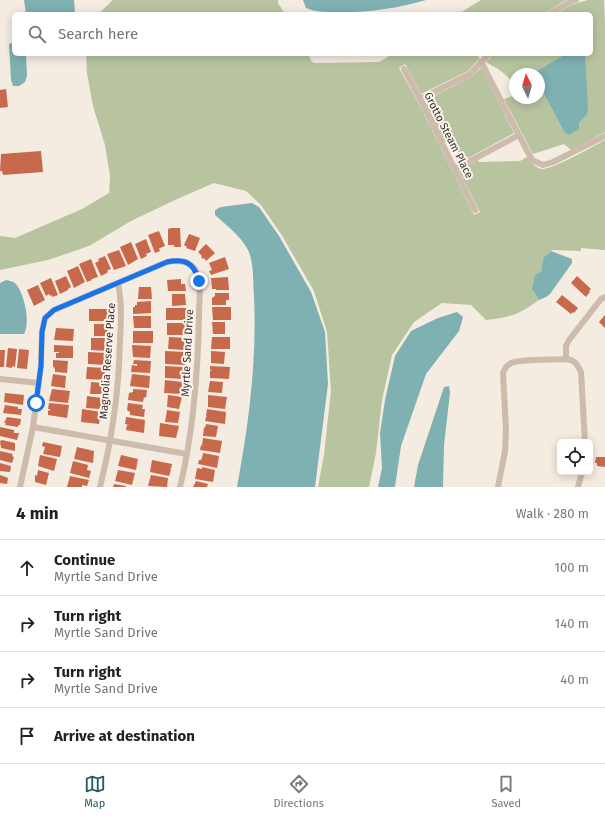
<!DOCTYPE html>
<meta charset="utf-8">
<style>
:root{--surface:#fff;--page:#f6f6f6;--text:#222;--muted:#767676;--line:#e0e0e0;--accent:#1f5a5e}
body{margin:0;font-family:"Fira Sans",sans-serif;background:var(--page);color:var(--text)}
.controls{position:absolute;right:12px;bottom:12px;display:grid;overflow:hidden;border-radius:6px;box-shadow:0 2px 10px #0003}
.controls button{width:36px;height:36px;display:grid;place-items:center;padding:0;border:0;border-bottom:1px solid var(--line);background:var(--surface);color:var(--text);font:20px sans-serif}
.compass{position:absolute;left:509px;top:68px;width:36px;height:36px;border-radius:50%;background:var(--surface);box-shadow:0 2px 10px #0003;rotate:355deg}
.stop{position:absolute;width:12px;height:12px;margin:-9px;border:3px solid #1a73e8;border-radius:50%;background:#fff}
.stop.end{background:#1a73e8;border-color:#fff;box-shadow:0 1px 4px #0008}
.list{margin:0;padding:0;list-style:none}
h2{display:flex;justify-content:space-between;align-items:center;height:52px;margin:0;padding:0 16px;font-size:17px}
h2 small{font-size:13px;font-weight:400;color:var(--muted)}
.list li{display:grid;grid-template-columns:26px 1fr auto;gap:12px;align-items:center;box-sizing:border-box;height:56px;padding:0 16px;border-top:1px solid var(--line)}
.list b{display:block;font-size:15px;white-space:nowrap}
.list p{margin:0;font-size:13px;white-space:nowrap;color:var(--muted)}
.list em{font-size:13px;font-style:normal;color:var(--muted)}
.icon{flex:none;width:22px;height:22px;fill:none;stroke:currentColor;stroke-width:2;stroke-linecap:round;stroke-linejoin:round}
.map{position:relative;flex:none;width:605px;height:487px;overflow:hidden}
.search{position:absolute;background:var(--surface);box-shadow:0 2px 10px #0003;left:12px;right:12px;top:12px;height:44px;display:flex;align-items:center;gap:10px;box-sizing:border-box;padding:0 14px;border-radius:6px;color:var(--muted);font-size:15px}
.sheet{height:276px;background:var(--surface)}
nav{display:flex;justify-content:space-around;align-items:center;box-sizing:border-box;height:56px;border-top:1px solid var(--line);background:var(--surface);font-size:11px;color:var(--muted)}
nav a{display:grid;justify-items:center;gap:2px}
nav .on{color:var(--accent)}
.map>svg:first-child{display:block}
.green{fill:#b8c4a0}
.water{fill:#7fb0b2}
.building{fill:#c8694b}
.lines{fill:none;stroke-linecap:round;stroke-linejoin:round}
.street{stroke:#cdbbac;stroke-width:6}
.route{stroke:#1a73e8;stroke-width:5}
.labels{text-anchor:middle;stroke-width:4;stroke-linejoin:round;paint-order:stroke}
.street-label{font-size:11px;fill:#3b302b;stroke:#fbf5ee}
</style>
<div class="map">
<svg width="605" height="487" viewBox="0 0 605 487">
<rect width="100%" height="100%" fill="#f4ebe1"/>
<g class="green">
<polygon points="113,0 278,0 278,3 285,14 98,14"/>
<polygon points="481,0 566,0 543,14 458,14"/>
<path d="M588 0H604L605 25V132L571 150 564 144 533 154 504 99 515 95V98H539V74H515V94C513 76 501 71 486 62L494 54H591V14H556L571 5Z"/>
<path d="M86 54H308L312 62 314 63 379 62 393 54H475L480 58 468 71 421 94 405 64 399 68 419 104 474 215 480 212 459 171 478 160 479 162 520 161 527 157C530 162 535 167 541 169 550 171 594 146 605 140V250L581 248V251L552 250 543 258 541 272 532 289 539 300C520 314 509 318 486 320L471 305 442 303 414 322 392 355 382 400 376 453 369 487H318L324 455 331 391 327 332 314 291 281 234 261 205 246 191 214 183 175 200 131 221 89 246 48 260 0 270V236L15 238 82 209 109 193 110 176 105 145 93 106 87 73Z"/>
<polygon points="481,68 514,133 459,163 459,154 448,142 444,141 424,101 471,77"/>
</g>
<g class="water">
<polygon points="24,0 74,0 75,13 26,14"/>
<path d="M303 0H426C396 9 364 13 334 12 324 12 315 12 306 8Z"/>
<polygon points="14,42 14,54 26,54 27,76 25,82 19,86 13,86 11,80 9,44"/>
<polygon points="566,54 585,54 588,107 587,114 579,123 579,129 569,135 565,133 539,84 539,74 534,74 534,73"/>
<path d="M252 203 259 207 279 236 311 292 325 332 328 384 315 487H237C249 423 257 360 254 296 253 282 254 262 248 250 241 236 226 225 215 215V210L221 207Z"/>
<polygon points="551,251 572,259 572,263 550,294 546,297 539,300 532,289 535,275 541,272 543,258"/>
<path d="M6 280C9 281 13 281 15 283 24 292 31 323 24 334H0V283Z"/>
<polygon points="457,312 463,317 459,331 426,374 401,446 395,487 378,487 382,468 380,433 385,400 395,356 411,331 438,318"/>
<polygon points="449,386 450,393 444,445 443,487 414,487 418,465 444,387"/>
</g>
<g class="building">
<polygon points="6,89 8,107 0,108 0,90"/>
<polygon points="41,151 43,172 3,175 2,171 0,171 1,154"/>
<polygon points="171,228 180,228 181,247 174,247 174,245 168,245 168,229"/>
<polygon points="159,231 165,246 160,248 159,249 160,251 155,253 148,235"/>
<polygon points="189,234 200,238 195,251 186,248 187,247 184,245"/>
<polygon points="146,239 151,252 146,254 147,256 141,259 135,244"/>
<polygon points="131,242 138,259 128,265 120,247"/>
<polygon points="206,244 215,253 206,261 204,258 203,259 201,257 202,256 198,252"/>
<polygon points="119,250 126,266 114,270 107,254"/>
<polygon points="105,256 111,269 108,270 107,273 101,276 95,263 99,261 98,259"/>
<polygon points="225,257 229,269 211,275 209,271 212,270 209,263"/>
<polygon points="91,259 98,277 92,279 91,279 92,280 87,282 79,264"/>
<polygon points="78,266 85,282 74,288 67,271"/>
<polygon points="66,276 71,287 68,289 68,290 60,294 55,281"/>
<polygon points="577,276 591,289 589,291 590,292 586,297 571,283"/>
<polygon points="228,277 229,290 216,290 216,289 212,289 211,278"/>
<polygon points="51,278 58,295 52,297 52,295 50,296 49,294 46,296 40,283"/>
<polygon points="181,279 181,284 185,284 186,291 168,291 167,280"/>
<polygon points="38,285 45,300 34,306 27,290"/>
<polygon points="139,287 151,287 152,299 138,299"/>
<polygon points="215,293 229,293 229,300 226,300 226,305 212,305 212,298 215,296"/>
<polygon points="172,294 185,294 186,305 172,306"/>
<polygon points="562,295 578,308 574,313 573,312 571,314 556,302"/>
<polygon points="151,301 151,313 133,314 133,307 135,307 135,305 137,305 137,302"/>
<polygon points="212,307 231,307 231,320 213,320"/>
<rect x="166" y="308" width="20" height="12"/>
<polygon points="89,309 107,309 108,321 89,321"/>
<polygon points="605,315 605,328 599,322"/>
<polygon points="133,316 151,316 151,328 134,328"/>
<polygon points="212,322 225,322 225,334 213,334"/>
<polygon points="167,323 186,323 185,335 167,335"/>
<polygon points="94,324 106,324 106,327 108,327 108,336 94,336"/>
<polygon points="56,328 74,329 73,341 54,340"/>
<rect x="133" y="331" width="20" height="12"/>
<polygon points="169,337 186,338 185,350 168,349"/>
<polygon points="212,337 230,337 230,349 211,349"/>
<polygon points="91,338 107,338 107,351 91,350"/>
<polygon points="54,345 73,346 73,358 56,358 56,353 59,353 59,352 54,352"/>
<polygon points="132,345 151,346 150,358 133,357"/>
<polygon points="8,348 17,349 15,367 12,366 12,368 6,367"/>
<polygon points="19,349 29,350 27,369 17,368"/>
<polygon points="0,350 5,350 4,367 0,367"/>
<polygon points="165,351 185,352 185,365 165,364"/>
<polygon points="211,351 225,352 224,364 211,363"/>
<polygon points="88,352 107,353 105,365 88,364"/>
<polygon points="53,360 68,361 67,373 55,372 55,369 53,366"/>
<polygon points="134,360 151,361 150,373 131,372 132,365 137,366 137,364 133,364"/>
<polygon points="165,366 183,367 184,379 165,378"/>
<polygon points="210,366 230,367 229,379 210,378 210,371 212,371 210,370"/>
<polygon points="87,367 105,368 105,380 86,379"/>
<polygon points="53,374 66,376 65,388 51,386"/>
<polygon points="132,374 150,376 149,388 130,386"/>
<polygon points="165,380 182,382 182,394 164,393"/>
<polygon points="210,381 223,382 222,393 208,392"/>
<polygon points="91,382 103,383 103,394 90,394"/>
<polygon points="52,389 70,391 68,403 49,401"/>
<polygon points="133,389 147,390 146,398 144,397 143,402 128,400 129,393 133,392"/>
<polygon points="5,393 24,395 23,405 4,402"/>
<polygon points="168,395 182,397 179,409 167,407"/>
<polygon points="208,395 227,397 225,409 208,407"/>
<polygon points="87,396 102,398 102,409 99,408 99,409 86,408"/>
<polygon points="49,403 69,405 67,418 48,415 48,410 50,411 50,409 48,409"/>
<polygon points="128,403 143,405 142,409 145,409 144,417 130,415 130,412 127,410"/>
<polygon points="5,405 18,407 18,409 22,409 21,415 3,413"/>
<polygon points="82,409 101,412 99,424 81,422"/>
<polygon points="207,409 226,412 225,424 205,421 206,417 207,417 206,416"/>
<polygon points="167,410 180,412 178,423 165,422"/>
<polygon points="7,417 21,419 20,425 18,425 18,427 5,425 6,423 4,423"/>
<polygon points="126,417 145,420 144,433 126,430 127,425 130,425 125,424"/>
<polygon points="160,423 179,426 176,438 159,436"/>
<polygon points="206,424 218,426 216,437 203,436 204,427 205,428"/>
<polygon points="0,427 14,430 14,433 19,433 17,440 0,436"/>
<polygon points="203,438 222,441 220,453 200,450 201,445 203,446 202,445"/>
<polygon points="2,440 15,443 15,451 1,448 0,441"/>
<polygon points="43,442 62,446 60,457 43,454 45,447 42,446"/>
<polygon points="77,447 94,451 93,463 74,459"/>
<polygon points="0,451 13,454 12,456 14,457 12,463 0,460"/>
<polygon points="203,453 219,456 217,468 198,464 199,460 201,460 202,458"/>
<polygon points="40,455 57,459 54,471 38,466"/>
<polygon points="121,455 138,459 136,470 118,466"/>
<polygon points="596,457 605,457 605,467 597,466 597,463 595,463"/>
<polygon points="152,460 172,464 171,469 169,468 171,470 169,476 150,472"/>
<polygon points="73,461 88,465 87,470 91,471 89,478 70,473"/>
<polygon points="0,463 11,466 10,472 0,471"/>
<polygon points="202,467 215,470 213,482 195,479 197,468 202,469"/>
<polygon points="38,470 49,473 46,485 35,482 35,475 37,476"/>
<polygon points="118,470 135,473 132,485 115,481"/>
<polygon points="0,475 8,478 7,484 0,483"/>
<polygon points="151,475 168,478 167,487 148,486"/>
<polygon points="70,476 89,480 87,486 82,485 82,487 67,487"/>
<polygon points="196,481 208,484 207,487 193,487"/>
<polygon points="114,484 126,486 126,487 113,487"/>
</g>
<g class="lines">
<g class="street">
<polyline points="549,14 570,2 576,0"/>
<polyline points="481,62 532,160 543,165 553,162 605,136"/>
<polyline points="404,69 420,99 475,210"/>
<polyline points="420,99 470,74 489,54"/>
<polyline points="455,169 519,135"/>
<polyline points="566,359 566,346 569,340 601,299 605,297"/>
<polyline points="0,379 39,383"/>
<polyline points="33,427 187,454"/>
<path d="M20 487 33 427 41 365 42 331 45 318 54 310 167 262C178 260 190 260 196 271 202 283 199 301 199 314 198 372 194 430 180 487"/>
<path d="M100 487C112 439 119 390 120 341 121 322 122 302 118 283"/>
<path d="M498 487 505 451 506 430 503 373C505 368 506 366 511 363 520 359 555 360 566 359 575 360 577 364 581 372L585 442"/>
<polyline points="578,487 582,472"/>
</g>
</g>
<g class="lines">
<path class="route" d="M36 403 41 366 42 332 45 318 54 310 167 262C185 258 194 263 199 281"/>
</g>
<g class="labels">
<g class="street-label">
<text transform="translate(449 135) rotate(63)" y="4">Grotto Steam Place</text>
<text transform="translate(187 353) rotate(-87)" y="4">Myrtle Sand Drive</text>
<text transform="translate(107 361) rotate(-86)" y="4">Magnolia Reserve Place</text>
</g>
</g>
</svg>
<div class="controls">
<button><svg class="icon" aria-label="locate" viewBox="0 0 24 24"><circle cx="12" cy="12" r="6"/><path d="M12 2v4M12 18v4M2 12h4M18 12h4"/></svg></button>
</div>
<svg class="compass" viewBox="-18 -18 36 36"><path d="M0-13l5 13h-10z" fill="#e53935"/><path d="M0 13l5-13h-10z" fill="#767676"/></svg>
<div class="stop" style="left:36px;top:403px"></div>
<div class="stop end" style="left:199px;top:281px"></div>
<div class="search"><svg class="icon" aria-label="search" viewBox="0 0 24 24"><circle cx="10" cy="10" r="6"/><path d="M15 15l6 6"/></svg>Search here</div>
</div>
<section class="sheet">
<h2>4 min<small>Walk · 280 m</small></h2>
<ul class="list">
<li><svg class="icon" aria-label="ahead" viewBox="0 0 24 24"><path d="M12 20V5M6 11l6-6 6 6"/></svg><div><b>Continue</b><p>Myrtle Sand Drive</p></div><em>100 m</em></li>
<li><svg class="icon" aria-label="right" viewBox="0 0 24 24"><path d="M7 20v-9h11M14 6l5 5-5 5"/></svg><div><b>Turn right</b><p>Myrtle Sand Drive</p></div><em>140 m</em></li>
<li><svg class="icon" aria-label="right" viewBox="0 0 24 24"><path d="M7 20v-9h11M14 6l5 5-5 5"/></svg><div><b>Turn right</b><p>Myrtle Sand Drive</p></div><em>40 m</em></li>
<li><svg class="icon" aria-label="arrive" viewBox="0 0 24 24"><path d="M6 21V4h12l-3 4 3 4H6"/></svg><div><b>Arrive at destination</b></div></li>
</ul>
</section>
<nav>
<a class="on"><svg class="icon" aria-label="map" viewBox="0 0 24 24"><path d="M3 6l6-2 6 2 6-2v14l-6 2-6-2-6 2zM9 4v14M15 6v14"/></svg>Map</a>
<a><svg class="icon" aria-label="directions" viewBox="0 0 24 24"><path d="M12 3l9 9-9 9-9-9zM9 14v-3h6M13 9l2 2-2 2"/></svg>Directions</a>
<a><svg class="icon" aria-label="saved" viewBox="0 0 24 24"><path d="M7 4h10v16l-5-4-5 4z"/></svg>Saved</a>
</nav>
